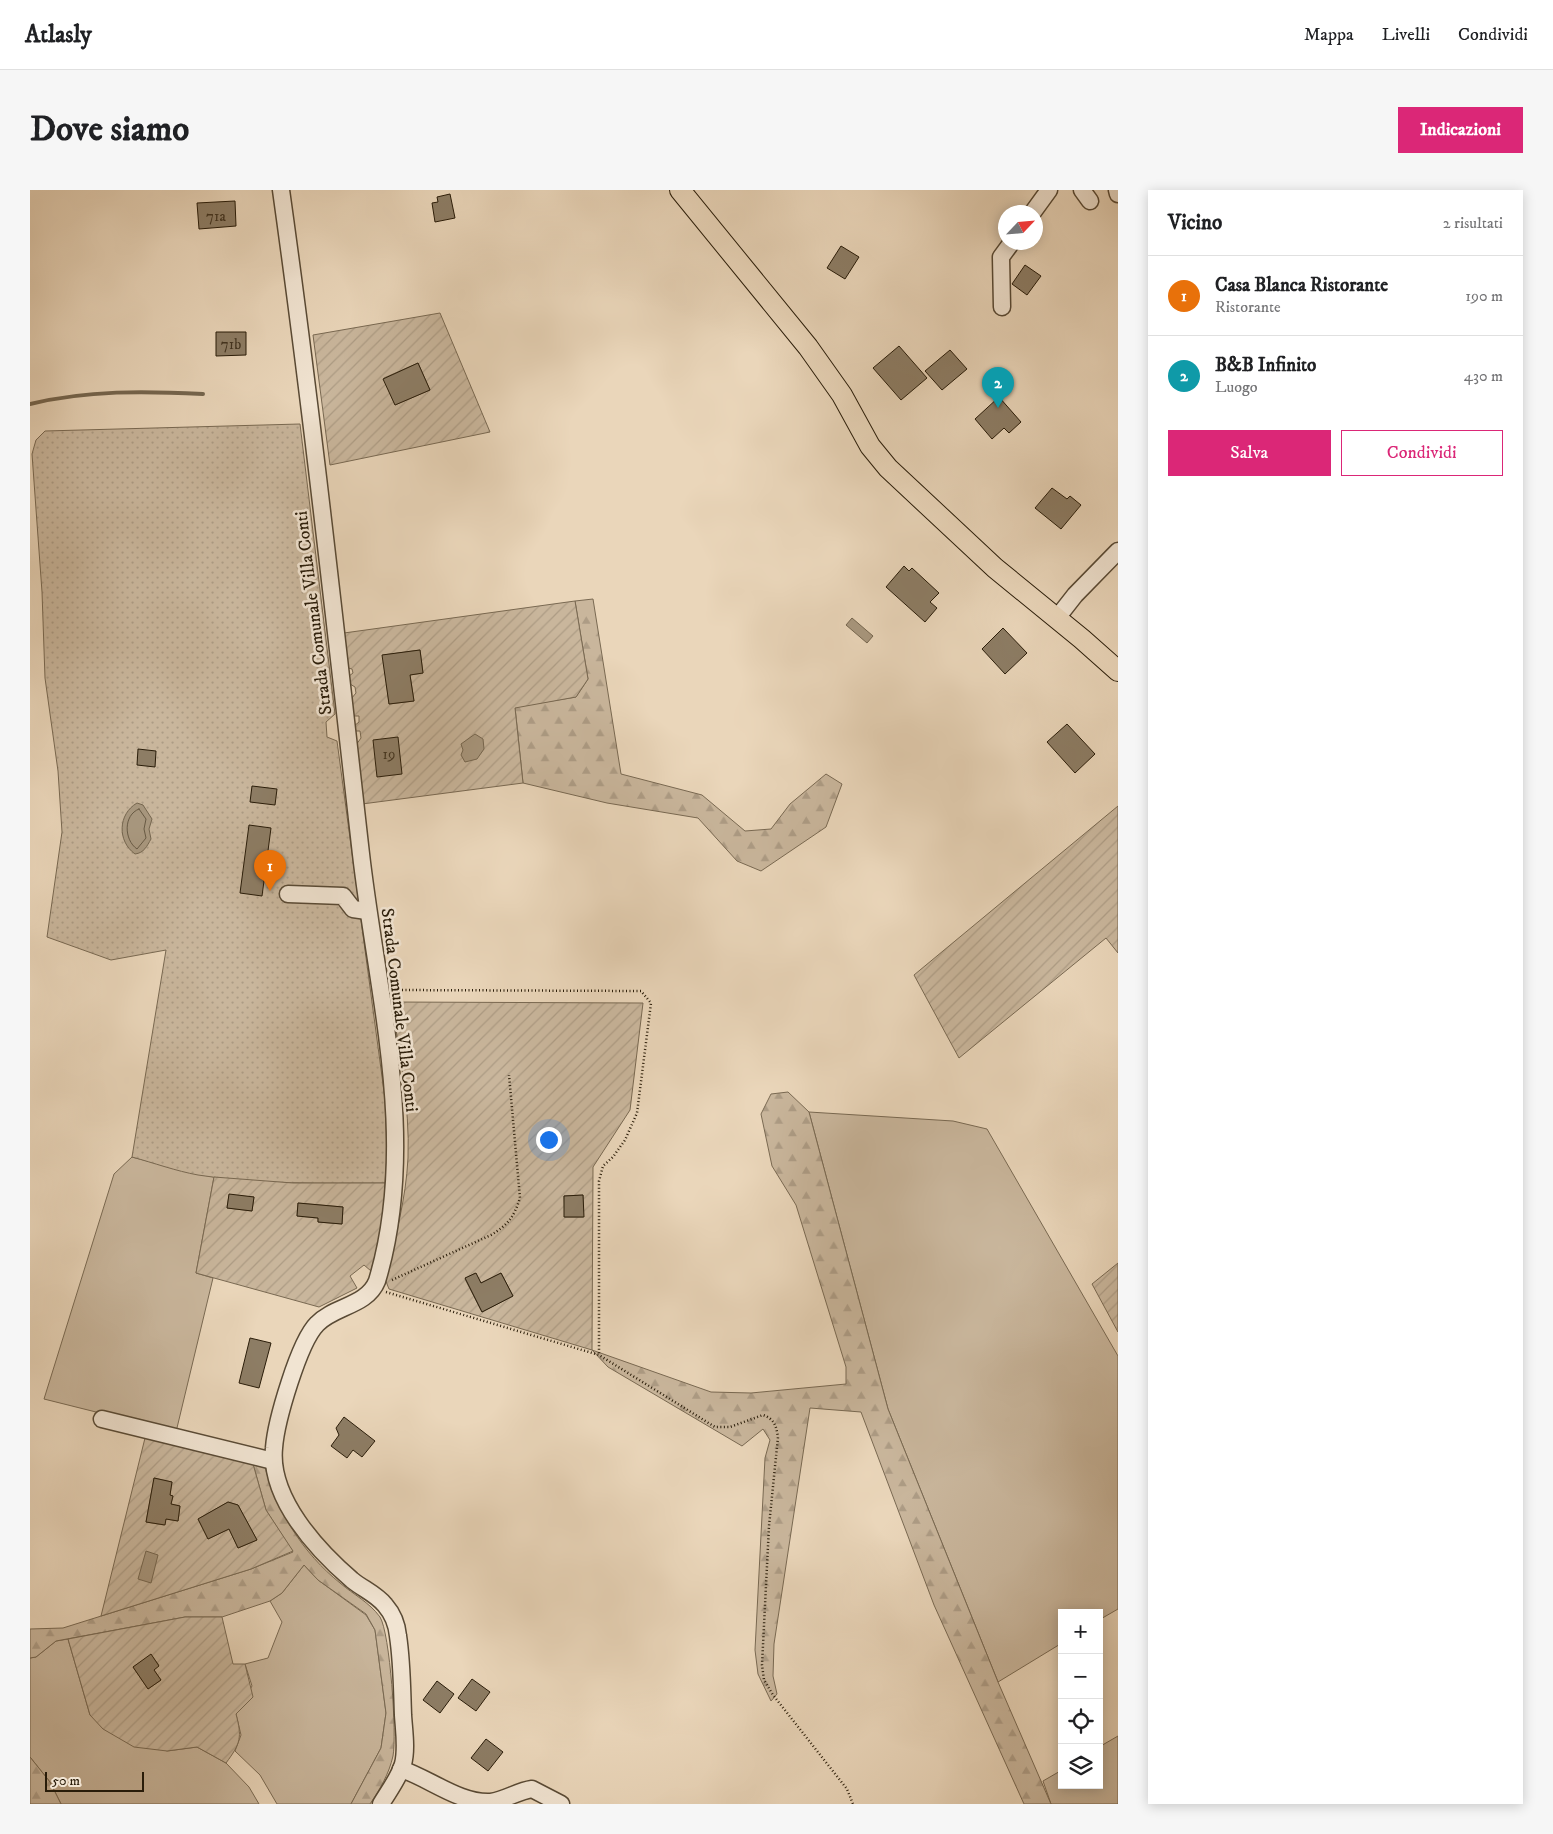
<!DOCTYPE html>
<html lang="it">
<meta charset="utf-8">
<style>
:root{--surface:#fff;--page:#f6f6f6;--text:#202124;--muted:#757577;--line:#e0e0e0;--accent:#db2777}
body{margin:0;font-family:"IM FELL DW Pica",serif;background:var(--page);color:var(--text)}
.controls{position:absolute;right:15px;bottom:15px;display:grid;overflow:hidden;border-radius:0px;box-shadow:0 2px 12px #0003}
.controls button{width:45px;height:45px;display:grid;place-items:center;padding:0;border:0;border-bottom:1px solid var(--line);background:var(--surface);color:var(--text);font:25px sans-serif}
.compass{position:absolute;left:968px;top:15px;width:45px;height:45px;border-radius:50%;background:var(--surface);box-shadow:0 2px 12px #0003;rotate:64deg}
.scale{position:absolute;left:15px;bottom:12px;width:99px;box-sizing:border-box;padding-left:5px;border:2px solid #291c09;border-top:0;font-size:14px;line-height:18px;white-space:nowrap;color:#291c09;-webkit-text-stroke:4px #f1e4d2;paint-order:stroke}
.you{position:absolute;left:518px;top:949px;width:18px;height:18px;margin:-12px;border:4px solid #fff;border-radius:50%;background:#1a73e8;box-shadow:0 0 0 8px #1a73e833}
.badge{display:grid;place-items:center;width:32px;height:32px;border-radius:50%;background:var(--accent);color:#fff;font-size:16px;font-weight:700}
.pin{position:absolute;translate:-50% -41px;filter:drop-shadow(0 1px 2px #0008)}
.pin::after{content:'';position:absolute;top:26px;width:18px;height:15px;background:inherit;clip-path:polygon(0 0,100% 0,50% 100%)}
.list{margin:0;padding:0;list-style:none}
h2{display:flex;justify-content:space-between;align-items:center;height:65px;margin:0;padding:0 20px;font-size:21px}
h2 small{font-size:16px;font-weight:400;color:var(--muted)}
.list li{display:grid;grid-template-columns:32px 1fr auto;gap:15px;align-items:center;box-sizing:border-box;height:80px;padding:0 20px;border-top:1px solid var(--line)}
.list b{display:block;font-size:19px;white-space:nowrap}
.list p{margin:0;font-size:16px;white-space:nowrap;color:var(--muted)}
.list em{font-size:16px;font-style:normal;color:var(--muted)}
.actions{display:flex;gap:10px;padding:15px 20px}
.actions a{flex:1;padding:11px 0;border:1px solid var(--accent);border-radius:0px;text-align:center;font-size:18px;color:var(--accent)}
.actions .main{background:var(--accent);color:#fff}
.icon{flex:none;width:28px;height:28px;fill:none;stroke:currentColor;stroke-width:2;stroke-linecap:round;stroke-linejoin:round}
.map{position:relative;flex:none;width:1088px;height:1614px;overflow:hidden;border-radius:0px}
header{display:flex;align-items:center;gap:30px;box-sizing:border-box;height:70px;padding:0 25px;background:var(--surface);border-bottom:1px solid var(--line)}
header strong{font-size:24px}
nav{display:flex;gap:28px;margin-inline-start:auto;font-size:18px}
.intro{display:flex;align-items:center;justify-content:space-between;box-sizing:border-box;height:120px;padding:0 30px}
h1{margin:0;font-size:35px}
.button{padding:12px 22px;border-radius:0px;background:var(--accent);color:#fff;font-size:18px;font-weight:700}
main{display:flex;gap:30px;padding:0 30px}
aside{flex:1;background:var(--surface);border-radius:0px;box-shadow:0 2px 12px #0003}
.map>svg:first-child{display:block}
.grass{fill:#c9b69c;stroke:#796952}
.forest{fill:url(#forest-firs);stroke:#796952}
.park{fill:url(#park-dots);stroke:#796952}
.garden{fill:url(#garden-furrows);stroke:#796952;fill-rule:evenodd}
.water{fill:#a8977e;stroke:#75664f}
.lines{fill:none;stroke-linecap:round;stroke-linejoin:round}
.shore{stroke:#685a44;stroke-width:1}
.stream{stroke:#75664f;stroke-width:4}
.building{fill:#8d7d65;stroke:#291c09}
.minor-casing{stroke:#594a35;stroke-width:19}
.major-casing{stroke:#291c09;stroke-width:22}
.path{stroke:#291c09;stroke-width:2.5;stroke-dasharray:1 2.5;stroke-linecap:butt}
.minor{stroke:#f1e4d2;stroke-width:16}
.major{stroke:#ead6ba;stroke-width:20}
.labels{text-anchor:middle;stroke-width:5;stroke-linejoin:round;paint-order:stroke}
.number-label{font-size:15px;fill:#423420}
.street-label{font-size:18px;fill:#291c09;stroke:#f1e4d2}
</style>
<header>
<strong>Atlasly</strong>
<nav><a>Mappa</a><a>Livelli</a><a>Condividi</a></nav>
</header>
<div class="intro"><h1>Dove siamo</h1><a class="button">Indicazioni</a></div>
<main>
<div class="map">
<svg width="1088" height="1614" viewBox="0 0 1088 1614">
<defs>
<pattern id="forest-firs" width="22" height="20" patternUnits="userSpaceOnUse" patternTransform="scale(1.25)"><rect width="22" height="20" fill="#c9b69c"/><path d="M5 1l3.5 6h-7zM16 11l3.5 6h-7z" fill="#ad9c85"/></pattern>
<pattern id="park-dots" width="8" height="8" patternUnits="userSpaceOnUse" patternTransform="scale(1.25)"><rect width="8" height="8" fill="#c9b69c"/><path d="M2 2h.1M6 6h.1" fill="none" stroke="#ad9c85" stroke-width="1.8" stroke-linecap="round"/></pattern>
<pattern id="garden-furrows" width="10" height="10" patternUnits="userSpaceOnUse" patternTransform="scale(1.25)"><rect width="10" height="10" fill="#c9b69c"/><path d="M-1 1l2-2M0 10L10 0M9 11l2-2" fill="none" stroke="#ad9c85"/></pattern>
</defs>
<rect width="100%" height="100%" fill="#ead6ba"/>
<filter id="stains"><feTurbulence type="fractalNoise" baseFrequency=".004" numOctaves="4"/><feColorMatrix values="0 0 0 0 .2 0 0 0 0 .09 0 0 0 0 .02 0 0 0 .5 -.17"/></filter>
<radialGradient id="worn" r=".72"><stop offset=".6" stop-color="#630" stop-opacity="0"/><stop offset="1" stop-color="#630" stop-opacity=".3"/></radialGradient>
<g class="grass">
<polygon points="779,922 923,931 957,939 1088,1166 1088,1419 1069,1430 1069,1423 1032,1423 1032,1453 968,1492 858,1219"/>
<polygon points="102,967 167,984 184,987 166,1083 183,1088 146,1242 14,1209 84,984"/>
<polygon points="274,1375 288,1390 336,1425 345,1440 356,1523 351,1558 321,1614 247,1614 230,1585 205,1561 211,1545 206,1524 222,1496 215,1474 238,1468 252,1432 240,1411 252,1403"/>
<polygon points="38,1449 60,1525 137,1561 167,1557 196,1573 219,1597 229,1614 31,1614 20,1592 0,1567 0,1468 6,1467 26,1451"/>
<polygon points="1088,1546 1088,1614 1021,1614 1013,1591 1032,1580 1032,1595 1069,1595 1069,1557"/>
</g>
<g class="forest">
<polygon points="563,409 591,584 672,605 715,641 741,639 760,614 796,584 812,594 796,637 731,681 707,671 668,628 577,613 493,593 485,517 546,507 558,489 545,411"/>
<polygon points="758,902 779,922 858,1219 968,1492 1021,1614 994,1614 904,1415 831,1222 780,1218 744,1454 743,1486 747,1504 741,1511 728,1484 725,1460 735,1268 740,1250 733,1239 712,1256 578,1177 562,1160 681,1202 721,1203 816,1194 816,1177 766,1015 742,976 731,924 741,904"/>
<path d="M223 1274 235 1277C247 1322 273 1363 310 1393 324 1405 339 1412 350 1427 360 1443 367 1545 363 1566 359 1584 350 1599 340 1614H321L351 1558 356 1523 345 1440 336 1424 288 1390 274 1375 252 1403 240 1411 192 1427H155L26 1451 6 1467 0 1468V1439L33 1438 221 1379 263 1362 236 1320Z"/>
<polygon points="0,1567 20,1592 31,1614 0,1614"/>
</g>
<path class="park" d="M270 234 305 524 296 532 297 547 307 551 355 909 357 962 355 993C293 993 230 995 168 985 146 981 124 973 102 967L136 760 81 770 17 747 32 642 28 581 15 488 12 402 2 264 6 250 15 241Z"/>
<g class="garden">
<path d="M410 123 460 242 300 275 283 145ZM388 173 400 200 365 215 354 188Z"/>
<path d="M545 411 558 489 546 507 485 518 493 593 332 614 326 555 331 548 330 541H324V536L329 532V526H323L321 509 326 503 325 497 320 494 319 486 323 483 322 479 318 478 314 443ZM390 460 393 483 380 485 384 511 359 514 353 465Z"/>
<polygon points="1088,616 1088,763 1076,748 929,868 884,785"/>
<path d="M362 812 613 813 600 920 563 977 562 1160 359 1099 355 1089C365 1050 376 1009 378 968 380 916 369 863 362 812ZM553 1005V1027H535L534 1006ZM445 1083 451 1093 471 1083 483 1106 452 1122 435 1089Z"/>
<path d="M184 987 263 993H355L354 1030 341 1081 334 1075 320 1086 327 1098 289 1117 166 1083ZM199 1005 224 1007 222 1021 197 1018ZM268 1013 313 1017 312 1034 288 1032V1028L267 1026Z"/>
<polygon points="1088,1073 1088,1142 1062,1094"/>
<path d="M115 1248 223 1274 236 1320 263 1361 221 1379 71 1426ZM124 1288 142 1292 140 1305 143 1306 141 1314 150 1316 148 1331 136 1329 134 1335 116 1332ZM198 1312 208 1315 227 1350 208 1358 199 1339 178 1349 168 1329Z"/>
<path d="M155 1427H192L203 1474H215L223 1507 206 1524C212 1547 211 1553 196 1573L167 1557 137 1561 104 1557 73 1539 60 1525 38 1449ZM121 1465 129 1475 124 1480 131 1490 118 1499 103 1477Z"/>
</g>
<g class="water">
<polygon points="822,428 843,446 837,453 816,435"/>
<polygon points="445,544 453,549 454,559 447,569 435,572 431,565 433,560 431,554"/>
<path d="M107 613 113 615 122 629 119 639 121 649C117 656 114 663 105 664 87 651 88 624 107 613Z"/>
<polygon points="116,1361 128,1365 121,1393 108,1389"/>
</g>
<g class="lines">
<path class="shore" d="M109 619 116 629 114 639 116 648 107 659C94 650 93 625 109 619Z"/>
<path class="stream" d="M0 214C58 200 115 201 173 204"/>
</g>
<g class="building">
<polygon points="420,4 425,28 405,32 402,13 408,12 407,7"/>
<polygon points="205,11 206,36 169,39 167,13"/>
<polygon points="811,56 829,67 815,89 797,78"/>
<polygon points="995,75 1011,86 997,105 982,94"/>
<polygon points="186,142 216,142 216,165 186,166"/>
<polygon points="869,156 897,188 871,210 843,178"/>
<polygon points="920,160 937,179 912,200 895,181"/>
<polygon points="388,173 400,200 365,215 353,189"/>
<polygon points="969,207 991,232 979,243 974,238 962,249 945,229"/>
<polygon points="1022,298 1037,309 1040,306 1051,315 1031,339 1005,318"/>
<polygon points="874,376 879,381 882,378 909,403 900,412 907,418 895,432 856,397"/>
<polygon points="973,438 997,463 975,484 952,459"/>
<polygon points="390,460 393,483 380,485 384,511 359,514 352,465"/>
<polygon points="1037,534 1065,564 1045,583 1017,552"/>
<polygon points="368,547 372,584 347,587 343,550"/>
<polygon points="108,559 126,561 125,577 107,575"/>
<polygon points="222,596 247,599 245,615 220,612"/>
<polygon points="219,635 241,638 232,706 210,703"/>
<polygon points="199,1004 224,1007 222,1021 197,1018"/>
<polygon points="553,1005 554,1027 534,1027 534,1006"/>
<polygon points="268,1013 313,1017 312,1034 288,1032 288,1028 267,1026"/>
<polygon points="446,1083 451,1093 471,1083 483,1106 452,1122 435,1088"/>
<polygon points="220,1148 241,1153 229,1198 209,1193"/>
<polygon points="314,1227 345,1251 332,1267 323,1260 317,1268 301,1256 309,1245 306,1238"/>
<polygon points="124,1288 142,1292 140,1305 143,1306 141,1314 150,1316 148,1331 136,1329 135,1335 116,1332"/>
<polygon points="198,1312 208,1315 227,1350 208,1358 199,1339 178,1349 168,1329"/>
<polygon points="121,1464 129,1476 124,1480 131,1490 118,1499 103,1477"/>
<polygon points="442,1489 460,1502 446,1521 428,1508"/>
<polygon points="407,1491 424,1504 410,1523 393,1510"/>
<polygon points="456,1549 473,1562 458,1581 441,1568"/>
</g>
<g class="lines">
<g class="minor-casing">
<g id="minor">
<path d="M251 0C282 221 306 443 331 664 347 805 389 951 347 1091 337 1116 304 1116 287 1134 269 1152 246 1231 244 1258 239 1308 287 1360 322 1390 333 1399 346 1404 355 1415 362 1423 367 1435 368 1446 372 1472 372 1499 373 1525 374 1541 377 1559 373 1574 369 1588 358 1602 351 1614"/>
<polyline points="1052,0 1060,11"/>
<polyline points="1087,0 1088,4"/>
<polyline points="1003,22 1019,0"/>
<polyline points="972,117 971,67 982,52"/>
<polyline points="1027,428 1045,405 1088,361"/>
<polyline points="258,704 313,706 323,719 337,721"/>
<polyline points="72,1229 243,1271"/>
<path d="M371 1579C399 1588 430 1614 461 1612 475 1610 488 1601 502 1599L531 1614"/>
</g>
</g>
<g class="major-casing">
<polyline id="major" points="650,0 778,157 812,205 840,256 858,278 965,378 1052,449 1088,481"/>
</g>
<g class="path">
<polyline points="365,800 611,801 621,813 607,923 595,950 583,967 573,976 569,991 569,1165"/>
<path d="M362 1090 461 1045C478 1035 484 1027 490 1008L479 885"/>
<path d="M356 1102 569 1165 685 1237H700L733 1225C744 1229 746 1235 748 1247L739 1336 732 1475 734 1490 743 1505 817 1599 823 1614"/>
</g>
<use href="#minor" class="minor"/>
<use href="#major" class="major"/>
</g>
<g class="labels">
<g class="number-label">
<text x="186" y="31">71a</text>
<text x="201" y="159">71b</text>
<text x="359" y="569">19</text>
</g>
<g class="street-label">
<text transform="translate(283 423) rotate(-97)" y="6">Strada Comunale Villa Conti</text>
<text transform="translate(370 820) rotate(83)" y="6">Strada Comunale Villa Conti</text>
</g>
</g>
<rect width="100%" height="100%" filter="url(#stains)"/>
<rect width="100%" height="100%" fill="url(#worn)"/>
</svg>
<div class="controls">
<button>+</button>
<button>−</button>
<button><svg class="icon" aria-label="locate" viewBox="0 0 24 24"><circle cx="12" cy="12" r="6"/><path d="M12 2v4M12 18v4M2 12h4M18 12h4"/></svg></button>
<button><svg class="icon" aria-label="layers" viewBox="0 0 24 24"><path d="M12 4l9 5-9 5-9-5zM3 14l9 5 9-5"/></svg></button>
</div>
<svg class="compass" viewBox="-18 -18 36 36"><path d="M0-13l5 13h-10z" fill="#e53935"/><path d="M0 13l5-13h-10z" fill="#757577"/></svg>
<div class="scale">50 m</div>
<div class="you"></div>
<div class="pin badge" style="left:240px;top:701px;background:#e8710a">1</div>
<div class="pin badge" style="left:968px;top:218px;background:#0f9aa8">2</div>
</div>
<aside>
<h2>Vicino<small>2 risultati</small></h2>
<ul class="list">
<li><span class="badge" style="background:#e8710a">1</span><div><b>Casa Blanca Ristorante</b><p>Ristorante</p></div><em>190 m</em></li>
<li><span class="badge" style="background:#0f9aa8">2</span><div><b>B&amp;B Infinito</b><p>Luogo</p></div><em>430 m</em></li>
</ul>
<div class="actions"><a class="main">Salva</a><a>Condividi</a></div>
</aside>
</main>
